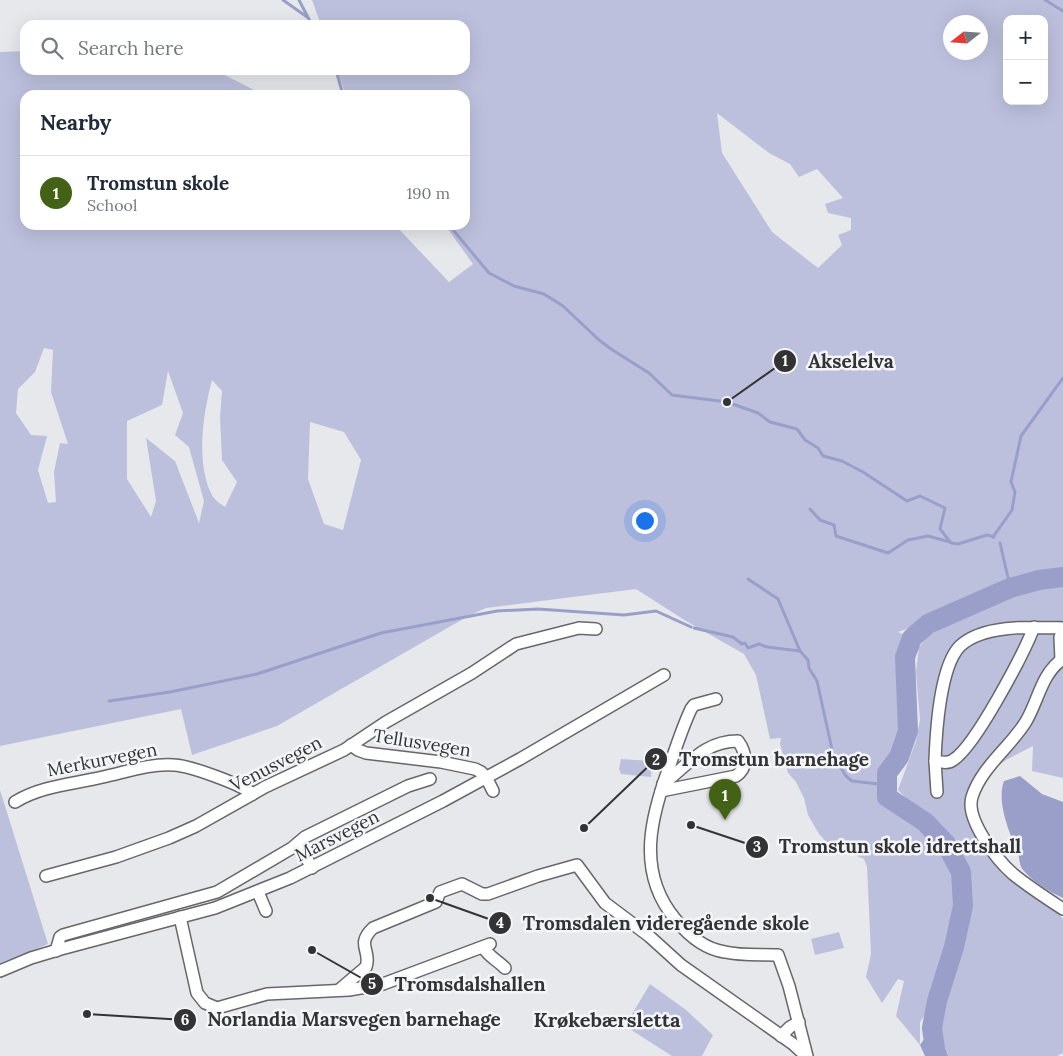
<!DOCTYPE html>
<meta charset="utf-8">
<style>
:root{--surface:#fff;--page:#f6f6f7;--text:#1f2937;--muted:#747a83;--line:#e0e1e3;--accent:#436216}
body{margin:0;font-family:Lora,serif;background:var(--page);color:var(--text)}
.controls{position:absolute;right:15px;top:15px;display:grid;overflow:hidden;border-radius:10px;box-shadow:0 5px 20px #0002}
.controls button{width:45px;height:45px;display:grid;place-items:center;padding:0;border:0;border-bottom:1px solid var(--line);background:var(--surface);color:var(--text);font:25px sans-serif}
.compass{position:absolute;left:943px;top:15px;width:45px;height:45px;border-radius:50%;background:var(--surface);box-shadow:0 5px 20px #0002;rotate:253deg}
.you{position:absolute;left:644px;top:520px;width:18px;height:18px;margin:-12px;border:4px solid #fff;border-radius:50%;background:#1a73e8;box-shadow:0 0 0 8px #1a73e833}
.badge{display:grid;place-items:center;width:32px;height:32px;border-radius:50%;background:var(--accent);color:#fff;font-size:16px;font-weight:700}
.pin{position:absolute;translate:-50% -41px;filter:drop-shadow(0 1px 2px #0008)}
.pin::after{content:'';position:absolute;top:26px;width:18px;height:15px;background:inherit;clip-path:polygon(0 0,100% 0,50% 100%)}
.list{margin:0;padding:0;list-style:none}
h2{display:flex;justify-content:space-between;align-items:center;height:65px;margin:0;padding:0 20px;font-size:21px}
h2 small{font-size:16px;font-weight:400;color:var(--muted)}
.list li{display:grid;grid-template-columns:32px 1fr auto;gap:15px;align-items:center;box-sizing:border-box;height:75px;padding:0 20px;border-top:1px solid var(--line)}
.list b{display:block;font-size:19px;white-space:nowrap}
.list p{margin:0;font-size:16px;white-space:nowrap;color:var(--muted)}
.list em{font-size:16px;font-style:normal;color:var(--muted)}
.icon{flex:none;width:28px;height:28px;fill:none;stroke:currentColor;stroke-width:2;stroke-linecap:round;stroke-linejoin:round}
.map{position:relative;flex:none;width:1063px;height:1056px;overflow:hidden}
.search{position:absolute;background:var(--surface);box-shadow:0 5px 20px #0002;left:20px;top:20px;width:450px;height:55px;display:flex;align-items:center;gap:12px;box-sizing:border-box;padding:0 18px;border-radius:15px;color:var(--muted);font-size:19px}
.panel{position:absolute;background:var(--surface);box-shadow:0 5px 20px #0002;left:20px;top:90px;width:450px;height:140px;border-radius:15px}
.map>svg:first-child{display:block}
.green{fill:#bcc0dd;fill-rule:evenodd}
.water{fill:#9a9fca}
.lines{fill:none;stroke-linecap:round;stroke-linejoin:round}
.stream{stroke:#9a9fca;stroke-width:3}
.river{stroke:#9a9fca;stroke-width:20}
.minor-casing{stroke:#67676b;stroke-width:14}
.minor{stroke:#fff;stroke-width:11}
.labels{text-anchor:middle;stroke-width:5;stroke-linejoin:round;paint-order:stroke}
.street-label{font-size:18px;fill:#333335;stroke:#f4f5f9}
.quarter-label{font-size:20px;font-weight:bold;fill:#333335;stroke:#f4f5f9}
.leader{fill:none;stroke:#333335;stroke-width:2}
.callout-dot{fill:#333335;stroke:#f4f5f9;stroke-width:2}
.mark-label{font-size:15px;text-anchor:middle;font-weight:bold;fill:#fff}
.callout-label{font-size:19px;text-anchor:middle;font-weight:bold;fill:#333335;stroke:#f4f5f9;stroke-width:5;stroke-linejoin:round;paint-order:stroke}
</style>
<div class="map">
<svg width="1063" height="1056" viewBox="0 0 1063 1056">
<rect width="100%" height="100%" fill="#e7e8ec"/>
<g class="green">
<path d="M312 0H1063V570L1016 578 970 601 947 608 923 619 910 628 898 632 911 637 904 657 907 731 899 757 886 773V798L923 823 943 846 959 872 960 905 953 945 935 1000 920 1022V1045L896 1016 904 981 898 979 882 1003 866 977 871 954 867 867 864 859 828 844 819 834 808 815 804 798 796 782 788 773 780 744 781 738 770 739 756 675 744 654 686 621 636 589 486 608 470 615 277 726 192 755 181 709 0 746V52L25 51V70H215L264 95H25V225H395L449 282 473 264 445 225H465V95H346L337 70H465V25H321ZM1007 19H1044V101H1007ZM950 22H980V52H950ZM717 113 769 153 790 164 799 177 817 169 843 198 825 204 828 213 851 218V230L838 235 842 245 818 268 772 232 722 153ZM44 348 53 350 51 392 68 444 60 443 54 472 56 502 48 503 38 470 47 436 31 435 16 413 18 389 35 372ZM168 371 183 413 175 435 189 447 204 501 199 523 175 461 146 438 156 501 151 517 127 479V421L162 405ZM212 380 222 391 220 417 222 460 237 482 225 507C221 504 216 501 213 497 195 465 203 414 212 380ZM310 422 344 432 361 460 343 530 324 524 308 479Z"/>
<polygon points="1063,586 1063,778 1032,771 1033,746 1006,760 970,787 965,811 969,824 1001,873 1058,913 1063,919 1063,1053 1057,1056 948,1056 937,1026 964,920 963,872 936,830 898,790 916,741 920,720 916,672 919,647 927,637 937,626 964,615 999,598 1015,592"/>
<polygon points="621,759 652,761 651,777 621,774 619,769"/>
<polygon points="0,790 48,944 0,965"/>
<polygon points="839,932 844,948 815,955 811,939"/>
<polygon points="650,984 686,1010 713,1035 702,1056 672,1056 625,1026"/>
</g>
<g class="water">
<path d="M1020 776 1042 794 1063 802V898C1050 892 1034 883 1024 871 1019 866 1020 860 1018 853 1010 834 996 802 1004 781Z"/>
<polygon points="937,1026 948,1056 925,1056 920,1045 932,1028"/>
</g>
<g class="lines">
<g class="stream">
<polyline points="283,0 307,17"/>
<polyline points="299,0 312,25"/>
<polyline points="1045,0 1063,11"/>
<polyline points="336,70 343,95"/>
<polyline points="449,225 489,273 514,286 544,294 563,306 599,340 611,349 649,373 672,395 727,402 758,413 770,422 797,429 805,440 818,448 823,456 842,461 863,472 907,501 920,496 945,508 940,529 951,543 958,544 987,535 994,537"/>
<polyline points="810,509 820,520 834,525 836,536 888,553 908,540 928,536 950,542"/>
<polyline points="993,537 1012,510 1015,492 1011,482 1021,436 1063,378"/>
<polyline points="1000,543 1009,582 1007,590"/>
<polyline points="748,579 778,599 800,651 808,660 809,668 817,681 833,754 846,776 852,781 887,785"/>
<polyline points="694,628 733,637 742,644 745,643 748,648 759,644 767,647 800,651"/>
<polyline points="109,701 170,692 257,674 381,633 497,611 538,609 624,615 656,611 691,627"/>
</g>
<polyline class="river" points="936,1056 932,1028 937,1001 954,947 963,906 961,872 946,844 925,822 887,797 887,773 899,757 908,731 905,657 912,638 928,624 1010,588 1039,580 1063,577"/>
<g class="minor-casing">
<g id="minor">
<path d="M1034 627C1024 653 975 747 953 760 948 764 941 762 935 761 936 733 940 666 960 646 983 624 1033 627 1063 628"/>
<path d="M1063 659C1041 673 1038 703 1025 723 1009 748 981 768 972 797 965 819 997 860 1013 874 1029 887 1046 898 1063 909"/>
<polyline points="1061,660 1060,637 1063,631"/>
<path d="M716 699 694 705 691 709C683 726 677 744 671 762 651 815 635 872 676 920 689 936 704 949 725 952 742 956 761 954 778 955L789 986 807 1056"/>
<polyline points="351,745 358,750 366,753 441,762 475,769 481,772 486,777 493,791"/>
<polyline points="935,761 937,792"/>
<path d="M661 791 736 776C749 767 746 752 738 741 704 741 688 765 663 784"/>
<path d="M15 802C41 786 73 784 103 777 126 772 151 763 174 765 191 766 240 784 253 794"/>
<polyline points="298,843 312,868"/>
<polyline points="46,876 116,857 169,838 196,826 265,787 344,750 386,722 472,673 516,644 579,628 596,629"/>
<polyline points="258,892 266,911"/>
<polyline points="180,917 197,993 205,1003 217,1008 267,994 349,990 383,984 490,944"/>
<path d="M483 947C488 956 497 960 505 968"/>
<polyline points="56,951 60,937 63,935 217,892 292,848 305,837 408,786 430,779"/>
<polyline points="0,971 31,958 61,949 215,908 290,878 443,801 520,759 664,675"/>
<path d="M339 990 366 967C372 951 355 945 373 928L436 902 440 892 462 884 482 894H488L538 876 577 865 605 903 649 936 681 965 793 1044 806 1056"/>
<polyline points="781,1036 790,1027 799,1022"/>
</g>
</g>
<use href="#minor" class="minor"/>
</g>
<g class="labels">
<g class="street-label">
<text transform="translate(422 743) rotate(9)" y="6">Tellusvegen</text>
<text transform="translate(102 760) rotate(-11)" y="6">Merkurvegen</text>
<text transform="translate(276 764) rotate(-27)" y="6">Venusvegen</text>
<text transform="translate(337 836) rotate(-27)" y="6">Marsvegen</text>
</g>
<g class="quarter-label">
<text x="607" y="1027">Krøkebærsletta</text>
</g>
</g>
<path class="leader" d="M727 402L785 361M584 828L656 759M691 825L757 847M430 898L500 923M312 950L372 984M87 1014L185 1020"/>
<g class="callout-dot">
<circle cx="727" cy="402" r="5"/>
<circle cx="584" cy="828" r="5"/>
<circle cx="691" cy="825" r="5"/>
<circle cx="430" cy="898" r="5"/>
<circle cx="312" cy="950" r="5"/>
<circle cx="87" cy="1014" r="5"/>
<circle cx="785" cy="361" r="12"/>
<circle cx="656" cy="759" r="12"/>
<circle cx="757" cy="847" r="12"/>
<circle cx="500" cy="923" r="12"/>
<circle cx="372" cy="984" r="12"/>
<circle cx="185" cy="1020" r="12"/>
</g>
<g class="mark-label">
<text x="785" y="366">1</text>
<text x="656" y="765">2</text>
<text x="757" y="852">3</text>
<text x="500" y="928">4</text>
<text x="372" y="989">5</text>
<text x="185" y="1025">6</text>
</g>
<g class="callout-label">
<text x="851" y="368">Akselelva</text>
<text x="774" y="766">Tromstun barnehage</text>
<text x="900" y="853">Tromstun skole idrettshall</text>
<text x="666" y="930">Tromsdalen videregående skole</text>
<text x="470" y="991">Tromsdalshallen</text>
<text x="354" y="1026">Norlandia Marsvegen barnehage</text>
</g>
</svg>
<div class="controls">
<button>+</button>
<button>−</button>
</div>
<svg class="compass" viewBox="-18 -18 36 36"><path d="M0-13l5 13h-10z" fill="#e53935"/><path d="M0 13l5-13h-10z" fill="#747a83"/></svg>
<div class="you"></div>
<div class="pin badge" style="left:725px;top:820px">1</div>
<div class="search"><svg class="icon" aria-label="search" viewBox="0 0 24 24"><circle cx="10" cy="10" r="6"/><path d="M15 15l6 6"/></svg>Search here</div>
<section class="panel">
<h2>Nearby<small></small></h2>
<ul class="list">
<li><span class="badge">1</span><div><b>Tromstun skole</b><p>School</p></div><em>190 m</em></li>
</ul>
</section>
</div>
